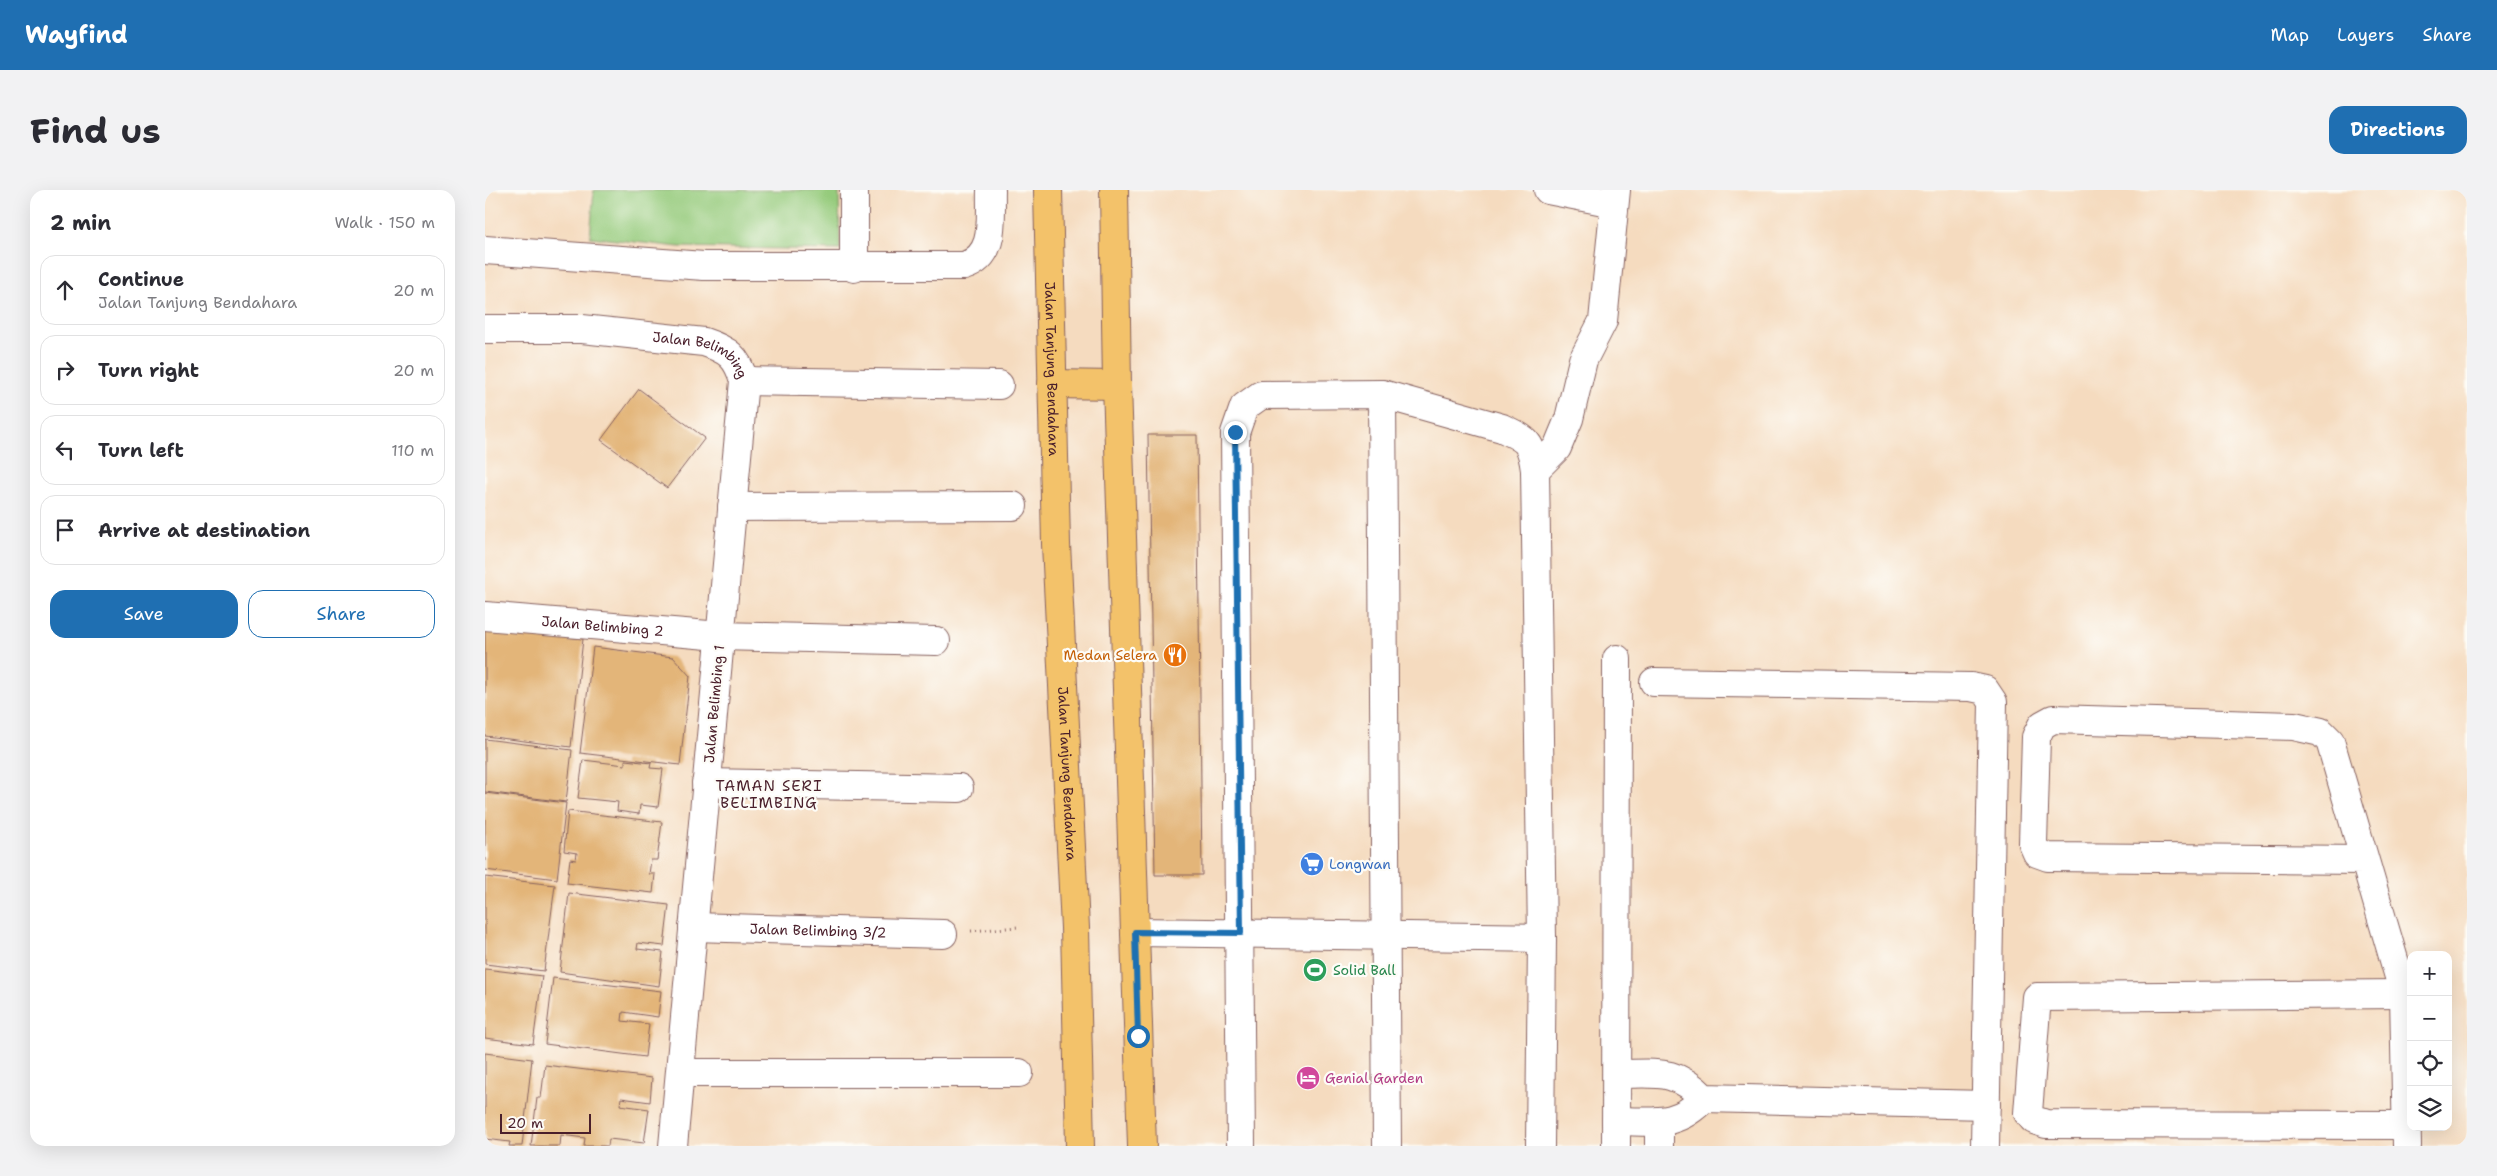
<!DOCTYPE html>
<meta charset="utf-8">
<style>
:root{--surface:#fff;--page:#f2f2f3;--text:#2b2b33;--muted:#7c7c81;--line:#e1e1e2;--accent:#1f6fb2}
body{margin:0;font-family:"Shantell Sans",sans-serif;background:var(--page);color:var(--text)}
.controls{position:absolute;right:15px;bottom:15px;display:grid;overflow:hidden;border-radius:10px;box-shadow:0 5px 20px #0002}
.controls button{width:45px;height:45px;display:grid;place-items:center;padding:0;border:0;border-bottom:1px solid var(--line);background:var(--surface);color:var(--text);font:25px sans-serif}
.scale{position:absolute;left:15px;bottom:12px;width:91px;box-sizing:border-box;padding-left:5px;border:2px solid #4a1f2b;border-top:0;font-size:14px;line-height:18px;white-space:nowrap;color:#4a1f2b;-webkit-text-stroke:4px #fdfcf7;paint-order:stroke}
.stop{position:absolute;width:15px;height:15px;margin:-11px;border:4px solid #1f6fb2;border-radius:50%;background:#fff}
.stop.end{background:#1f6fb2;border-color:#fff;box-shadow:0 1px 5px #0008}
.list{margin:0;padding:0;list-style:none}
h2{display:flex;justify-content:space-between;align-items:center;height:65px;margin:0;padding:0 20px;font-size:21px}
h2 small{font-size:16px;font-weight:400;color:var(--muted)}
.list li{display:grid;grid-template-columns:32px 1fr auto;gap:15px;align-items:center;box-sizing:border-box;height:70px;margin:0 10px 10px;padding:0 10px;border:1px solid var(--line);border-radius:15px}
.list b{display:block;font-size:19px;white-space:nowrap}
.list p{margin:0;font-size:16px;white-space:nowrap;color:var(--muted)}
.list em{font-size:16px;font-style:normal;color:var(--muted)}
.actions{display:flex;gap:10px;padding:15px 20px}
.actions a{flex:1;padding:11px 0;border:1px solid var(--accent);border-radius:15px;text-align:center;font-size:18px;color:var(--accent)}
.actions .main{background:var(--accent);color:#fff}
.icon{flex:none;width:28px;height:28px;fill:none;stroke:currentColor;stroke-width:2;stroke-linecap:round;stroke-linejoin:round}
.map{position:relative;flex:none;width:1982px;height:956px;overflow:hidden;border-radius:15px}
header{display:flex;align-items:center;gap:30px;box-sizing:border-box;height:70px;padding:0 25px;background:var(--accent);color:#fff}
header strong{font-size:24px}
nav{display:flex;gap:28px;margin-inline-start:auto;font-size:18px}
.intro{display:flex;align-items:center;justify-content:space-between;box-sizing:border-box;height:120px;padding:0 30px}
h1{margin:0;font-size:35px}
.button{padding:12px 22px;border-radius:15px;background:var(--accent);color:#fff;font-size:18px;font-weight:700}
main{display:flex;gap:30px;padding:0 30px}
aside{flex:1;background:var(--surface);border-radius:15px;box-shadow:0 5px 20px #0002}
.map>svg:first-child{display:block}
.green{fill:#95cb7c;stroke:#707554}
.building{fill:#e3b579}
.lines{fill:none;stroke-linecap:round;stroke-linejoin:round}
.minor-casing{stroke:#86615f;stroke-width:30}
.major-casing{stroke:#86615f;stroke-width:30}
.path{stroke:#86615f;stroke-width:3;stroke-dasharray:1 4;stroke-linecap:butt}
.minor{stroke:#fff;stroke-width:28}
.major{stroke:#f3c26a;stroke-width:28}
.route{stroke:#1f6fb2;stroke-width:6}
.labels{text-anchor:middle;stroke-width:4.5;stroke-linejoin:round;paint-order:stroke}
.street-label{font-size:14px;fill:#4a1f2b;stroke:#fdfcf7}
.food-label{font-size:14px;fill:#c56008;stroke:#fdfcf7;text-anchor:end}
.shop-label{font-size:14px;fill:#366cbe;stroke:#fdfcf7;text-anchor:start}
.leisure-label{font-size:14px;fill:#27864d;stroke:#fdfcf7;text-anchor:start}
.hotel-label{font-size:14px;fill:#b23c85;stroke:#fdfcf7;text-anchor:start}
.neighbourhood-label{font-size:15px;letter-spacing:1px;fill:#4a1f2b;stroke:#fdfcf7}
</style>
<header>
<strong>Wayfind</strong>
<nav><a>Map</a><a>Layers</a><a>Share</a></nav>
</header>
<div class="intro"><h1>Find us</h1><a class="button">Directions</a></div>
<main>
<aside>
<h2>2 min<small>Walk · 150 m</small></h2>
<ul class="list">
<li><svg class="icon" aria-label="ahead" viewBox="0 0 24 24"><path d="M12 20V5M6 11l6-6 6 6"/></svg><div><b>Continue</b><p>Jalan Tanjung Bendahara</p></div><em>20 m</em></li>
<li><svg class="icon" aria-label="right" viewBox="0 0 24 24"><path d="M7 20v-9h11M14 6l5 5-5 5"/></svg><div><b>Turn right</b></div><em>20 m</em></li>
<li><svg class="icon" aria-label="left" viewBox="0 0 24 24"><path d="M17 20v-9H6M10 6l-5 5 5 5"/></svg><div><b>Turn left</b></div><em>110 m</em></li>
<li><svg class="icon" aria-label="arrive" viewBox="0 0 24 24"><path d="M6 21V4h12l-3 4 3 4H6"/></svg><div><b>Arrive at destination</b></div></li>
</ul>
<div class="actions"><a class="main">Save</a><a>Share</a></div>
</aside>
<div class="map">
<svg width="1982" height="956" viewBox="0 0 1982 956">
<rect width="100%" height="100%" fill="#fdfcf7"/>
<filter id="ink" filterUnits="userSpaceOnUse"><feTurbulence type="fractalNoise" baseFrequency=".02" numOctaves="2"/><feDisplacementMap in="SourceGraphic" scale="10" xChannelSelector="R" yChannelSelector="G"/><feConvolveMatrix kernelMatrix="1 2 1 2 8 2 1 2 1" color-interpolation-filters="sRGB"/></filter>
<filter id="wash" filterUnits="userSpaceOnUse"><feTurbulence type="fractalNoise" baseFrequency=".0096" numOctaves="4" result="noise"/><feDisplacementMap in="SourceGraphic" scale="20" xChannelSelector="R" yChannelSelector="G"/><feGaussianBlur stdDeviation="1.12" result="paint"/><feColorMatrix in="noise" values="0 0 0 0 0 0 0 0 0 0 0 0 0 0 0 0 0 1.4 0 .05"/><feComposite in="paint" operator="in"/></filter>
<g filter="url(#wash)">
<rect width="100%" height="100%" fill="#f5dbbf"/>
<polygon class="green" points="109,0 354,0 355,60 194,57 105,47"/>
<g id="blocks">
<g class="building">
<polygon points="154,199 220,248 182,298 116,250"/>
<polygon points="663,245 712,245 717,685 670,685"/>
<polygon points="0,437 98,449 86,557 0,546"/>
<polygon points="108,457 188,467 205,486 195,575 95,563"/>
<polygon points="0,549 87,560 81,612 0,602"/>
<polygon points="98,570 140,575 140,570 166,573 165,578 178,579 173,617 155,615 154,624 132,621 133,612 93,608"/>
<polygon points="0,603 81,613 72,689 0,680"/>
<polygon points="83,621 177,632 172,670 166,670 164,684 170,684 168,703 82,693 85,669 91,670 92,663 79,661"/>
<polygon points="0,687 70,695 59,781 0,774"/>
<polygon points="84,703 184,715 179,756 153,753 152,759 178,762 174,796 75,782"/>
<polygon points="0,779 57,786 48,854 0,848"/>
<polygon points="68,788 176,801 173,827 138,822 137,831 164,834 160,867 60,854"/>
<polygon points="0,863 47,869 37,956 24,956 25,952 0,949"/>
<polygon points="60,875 167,888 165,912 136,908 135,915 164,919 159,953 124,949 123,956 99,956 100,948 76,945 75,956 46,956 52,908 56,908"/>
</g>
</g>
</g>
<g filter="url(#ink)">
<use href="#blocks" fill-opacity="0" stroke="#86615f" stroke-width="1"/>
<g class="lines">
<g class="minor-casing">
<g id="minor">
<polyline points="1063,0 1129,13"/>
<path d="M0 60 219 76H479C512 66 505 28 506 0"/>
<polyline points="369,78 369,0"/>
<path id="s1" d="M0 139H97L219 152C243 160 252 166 259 191L188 956"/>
<polyline points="259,191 514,195"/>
<polyline points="897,204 902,956"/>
<polyline points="1050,280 1072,258 1084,229 1098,170 1118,131 1131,0"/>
<polyline points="247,317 528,316"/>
<path id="s2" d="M0 426 235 446 451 451"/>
<polyline points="1169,492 1486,497 1500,500 1508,512 1500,956"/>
<polyline points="221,593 474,598"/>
<polyline points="1879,670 1563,667 1552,663 1548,654 1551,547 1557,535 1568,529 1809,536 1836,542 1845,551 1919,804 1922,956"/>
<path id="s3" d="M208 737 458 744"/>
<polyline points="650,742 1057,748"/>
<polyline points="1919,804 1552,807 1543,923 1549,930 1561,934 1922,935"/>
<polyline points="195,883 534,883"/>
<path d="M1132 884C1171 884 1190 878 1219 908L1501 915"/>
<path d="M1131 931C1169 931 1191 938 1219 908"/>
<path d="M756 956 750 243 759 217 776 205 897 204 1017 238C1043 250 1046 252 1050 280L1057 748 1055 956"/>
<polyline points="1131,956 1132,469"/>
<polyline points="1174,956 1174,931"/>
</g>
</g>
<g class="major-casing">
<g id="major">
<path id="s4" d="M563 0 571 354 590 738 595 956"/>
<polyline points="629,0 632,195 657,956"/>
<polyline points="567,194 632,195"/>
</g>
</g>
<polyline class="path" points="486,741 533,737"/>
<use href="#minor" class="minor"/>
<use href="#major" class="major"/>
</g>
</g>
<g class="lines" filter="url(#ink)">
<polyline class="route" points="653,846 650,742 756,743 750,242"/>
</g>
<defs>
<g id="restaurant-disc" transform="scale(1.25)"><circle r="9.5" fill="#e8710a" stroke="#fdfcf7"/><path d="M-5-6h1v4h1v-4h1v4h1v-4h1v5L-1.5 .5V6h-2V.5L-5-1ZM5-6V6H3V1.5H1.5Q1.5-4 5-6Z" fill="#fff"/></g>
<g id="supermarket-disc" transform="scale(1.25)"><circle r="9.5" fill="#3f7fe0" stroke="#fdfcf7"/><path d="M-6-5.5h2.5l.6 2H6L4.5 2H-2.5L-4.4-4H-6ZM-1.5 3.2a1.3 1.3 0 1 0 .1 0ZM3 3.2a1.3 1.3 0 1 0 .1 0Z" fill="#fff"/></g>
<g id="stadium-disc" transform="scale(1.25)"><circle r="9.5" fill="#2e9e5b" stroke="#fdfcf7"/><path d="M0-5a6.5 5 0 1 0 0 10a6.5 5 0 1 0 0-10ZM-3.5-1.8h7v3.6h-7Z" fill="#fff"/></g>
<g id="hotel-disc" transform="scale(1.25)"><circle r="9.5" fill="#d1479c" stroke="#fdfcf7"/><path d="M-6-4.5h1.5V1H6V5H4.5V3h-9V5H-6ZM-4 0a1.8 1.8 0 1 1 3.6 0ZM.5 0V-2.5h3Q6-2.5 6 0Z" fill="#fff"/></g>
</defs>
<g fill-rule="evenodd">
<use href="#restaurant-disc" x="690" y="465"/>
<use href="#supermarket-disc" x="827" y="674"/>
<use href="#stadium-disc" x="830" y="780"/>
<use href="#hotel-disc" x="823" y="888"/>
</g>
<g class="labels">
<g class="street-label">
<text dy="5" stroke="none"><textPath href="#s1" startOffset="222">Jalan Belimbing</textPath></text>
<text dy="5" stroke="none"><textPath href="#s4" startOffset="179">Jalan Tanjung Bendahara</textPath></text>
<text dy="5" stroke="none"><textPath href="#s2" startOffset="118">Jalan Belimbing 2</textPath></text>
<text transform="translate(229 514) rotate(-85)" y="5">Jalan Belimbing 1</text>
<text dy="5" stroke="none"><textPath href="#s4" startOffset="584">Jalan Tanjung Bendahara</textPath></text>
<text dy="5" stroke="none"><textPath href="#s3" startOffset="125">Jalan Belimbing 3/2</textPath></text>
</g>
<g class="food-label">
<text x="672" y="470">Medan Selera</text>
</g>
<g class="shop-label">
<text x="844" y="679">Longwan</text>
</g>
<g class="leisure-label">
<text x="848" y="785">Solid Ball</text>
</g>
<g class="hotel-label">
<text x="840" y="893">Genial Garden</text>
</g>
<g class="neighbourhood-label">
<text x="284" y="601">TAMAN SERI<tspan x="284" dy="17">BELIMBING</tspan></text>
</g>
</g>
</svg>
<div class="controls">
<button>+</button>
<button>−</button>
<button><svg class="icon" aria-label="locate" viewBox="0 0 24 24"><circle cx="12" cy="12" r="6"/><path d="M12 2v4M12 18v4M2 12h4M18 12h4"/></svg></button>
<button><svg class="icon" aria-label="layers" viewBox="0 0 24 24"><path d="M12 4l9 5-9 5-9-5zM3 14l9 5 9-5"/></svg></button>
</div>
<div class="scale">20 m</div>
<div class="stop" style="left:653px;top:846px"></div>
<div class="stop end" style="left:750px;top:242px"></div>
</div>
</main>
